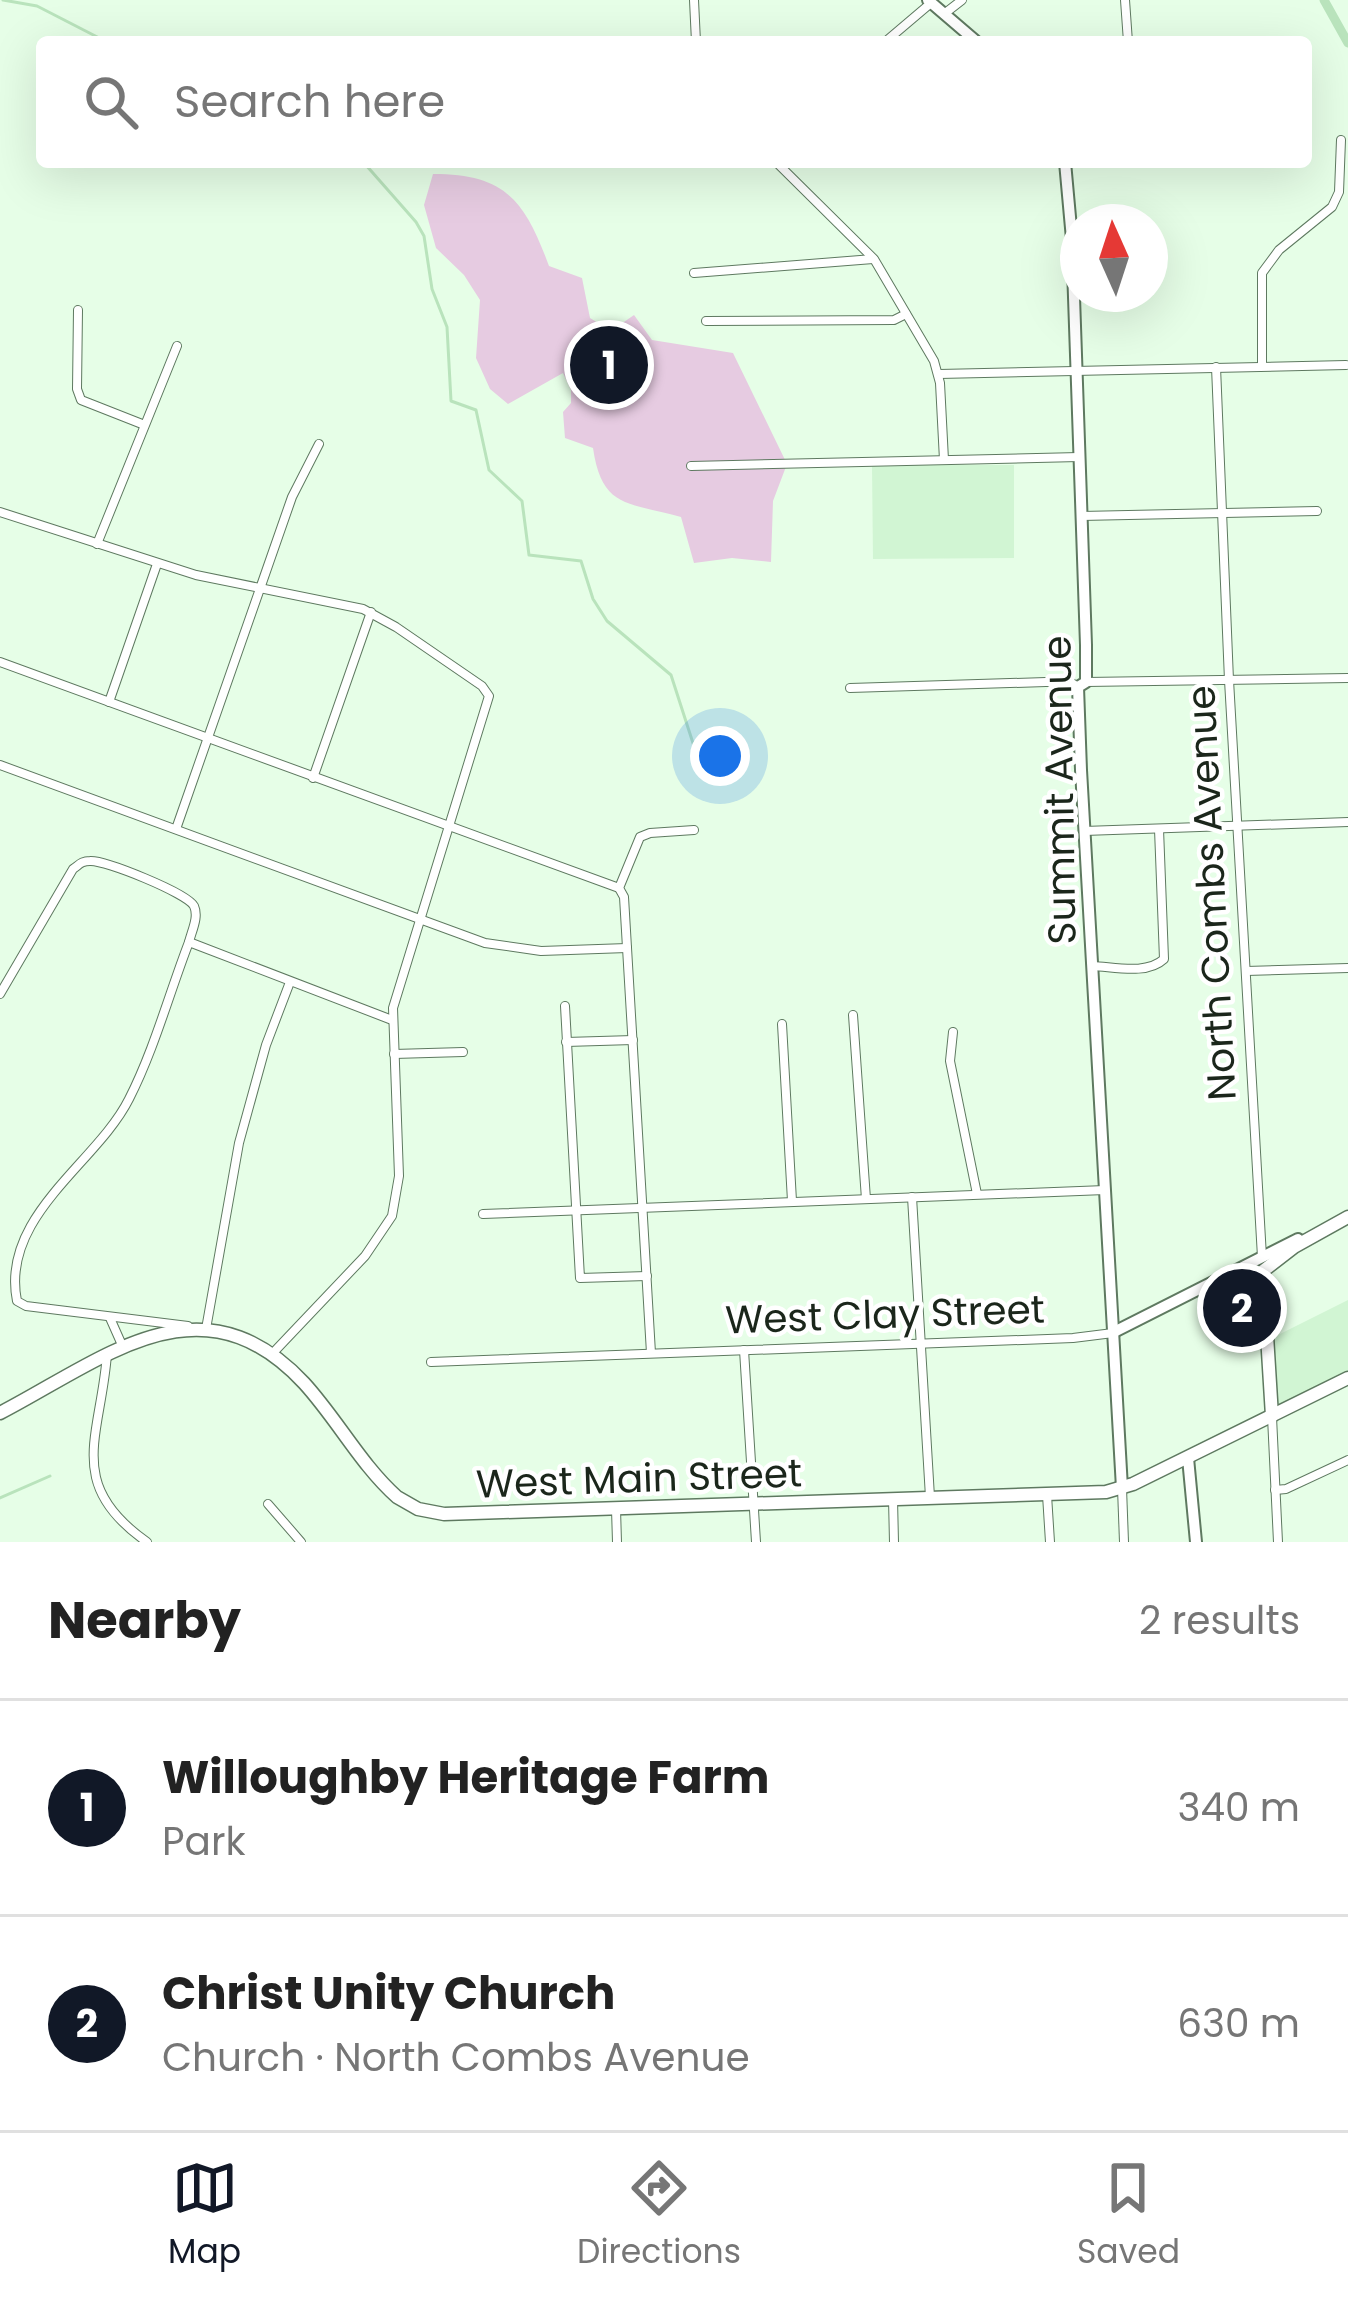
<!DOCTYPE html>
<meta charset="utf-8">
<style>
:root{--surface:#fff;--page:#f2f2f2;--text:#222;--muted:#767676;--line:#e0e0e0;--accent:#111827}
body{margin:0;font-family:Poppins,sans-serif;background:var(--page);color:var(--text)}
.compass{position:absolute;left:1060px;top:204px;width:108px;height:108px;border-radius:50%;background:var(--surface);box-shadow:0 12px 48px #0002;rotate:357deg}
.you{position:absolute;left:720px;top:756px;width:42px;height:42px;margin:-30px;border:9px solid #fff;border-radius:50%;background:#1a73e8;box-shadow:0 0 0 18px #1a73e833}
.badge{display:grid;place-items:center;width:78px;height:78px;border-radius:50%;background:var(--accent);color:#fff;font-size:39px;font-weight:700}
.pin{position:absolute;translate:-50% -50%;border:6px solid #fff;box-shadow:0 3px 12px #0006}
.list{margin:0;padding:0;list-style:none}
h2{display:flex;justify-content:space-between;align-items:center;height:156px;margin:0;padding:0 48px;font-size:51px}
h2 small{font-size:39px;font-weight:400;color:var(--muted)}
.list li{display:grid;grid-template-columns:78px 1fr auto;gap:36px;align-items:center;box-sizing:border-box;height:216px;padding:0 48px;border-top:3px solid var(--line)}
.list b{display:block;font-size:45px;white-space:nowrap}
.list p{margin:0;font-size:39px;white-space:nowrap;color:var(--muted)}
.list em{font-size:39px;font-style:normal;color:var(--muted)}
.icon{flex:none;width:66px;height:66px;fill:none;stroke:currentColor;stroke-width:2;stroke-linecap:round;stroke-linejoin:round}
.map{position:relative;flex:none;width:1348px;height:1542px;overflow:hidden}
.search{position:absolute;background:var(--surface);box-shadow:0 12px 48px #0002;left:36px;right:36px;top:36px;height:132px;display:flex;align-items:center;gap:30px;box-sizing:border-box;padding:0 42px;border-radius:12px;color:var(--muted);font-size:45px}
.sheet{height:588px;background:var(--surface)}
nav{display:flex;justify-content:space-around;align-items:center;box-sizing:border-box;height:168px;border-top:3px solid var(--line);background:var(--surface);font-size:33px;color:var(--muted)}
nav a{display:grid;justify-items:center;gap:6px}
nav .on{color:var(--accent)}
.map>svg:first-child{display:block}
.built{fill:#d1f5d3}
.green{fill:#e6cbe1}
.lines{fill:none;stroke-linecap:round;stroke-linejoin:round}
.stream{stroke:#b9e3bc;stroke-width:3}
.canal{stroke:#b9e3bc;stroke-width:9}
.minor-casing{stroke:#5e7960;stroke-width:10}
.tertiary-casing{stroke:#5e7960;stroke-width:14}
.secondary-casing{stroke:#5e7960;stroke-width:15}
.minor{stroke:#fff;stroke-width:8}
.tertiary{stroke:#fff;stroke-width:10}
.secondary{stroke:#fff;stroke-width:12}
.labels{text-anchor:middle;stroke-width:9;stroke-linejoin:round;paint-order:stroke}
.street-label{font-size:39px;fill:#1b261b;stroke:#fff}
</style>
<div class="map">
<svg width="1348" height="1542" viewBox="0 0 1348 1542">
<rect width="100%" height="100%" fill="#e6fee7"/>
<g class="built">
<polygon points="872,465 1014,465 1014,558 873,559"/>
<polygon points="1348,1300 1348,1379 1272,1416 1268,1340"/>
</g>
<path class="green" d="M433 174C506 174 525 201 549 266L582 278 590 318 611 331 634 315 652 340 733 353 787 464 773 501 771 562 732 558 694 563 681 517C628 502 602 509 593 448L565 438 563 412 571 403V390L563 373 508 404 490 389 476 358 480 300 464 275 436 248 424 205Z"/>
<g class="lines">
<g class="stream">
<polyline points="3,0 37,6 107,42"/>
<polyline points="355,162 365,164 416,222 424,236 432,289 447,327 451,401 476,410 489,470 522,501 529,555 581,561 593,599 607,621 671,675 702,771"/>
<polyline points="0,1498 50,1476"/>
</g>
<polyline class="canal" points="1324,0 1348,43"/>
<g class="minor-casing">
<g id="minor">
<polyline points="694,0 696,42"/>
<polyline points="1125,0 1128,42"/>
<polyline points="944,14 962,0"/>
<polyline points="885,42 931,3"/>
<polyline points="776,162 874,259 934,361 940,383 944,460"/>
<polyline points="694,273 873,259"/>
<polyline points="78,310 77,389 81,400 142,424"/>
<polyline points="706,321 894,320 906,314"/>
<polyline points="1262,366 1262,273 1279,250 1332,207 1339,192 1341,140"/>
<polyline points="1216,367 1229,680 1262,1257"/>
<polyline points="939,374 1346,365"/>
<polyline points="691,466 1079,457"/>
<polyline points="0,512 196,575 363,609 396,627 482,686 489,696 393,1008 399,1176 392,1216 365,1256 271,1355"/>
<polyline points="1081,516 1317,511"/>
<polyline points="97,544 177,346"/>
<polyline points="0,662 619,888"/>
<polyline points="1086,682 1348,678"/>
<polyline points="850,688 1046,682 1070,682 1078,687"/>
<polyline points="109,702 157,564"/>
<polyline points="0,765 485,943 541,951 627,948"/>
<polyline points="313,778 371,612"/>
<polyline points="176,829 292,497 319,444"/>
<polyline points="1084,831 1348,822"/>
<polyline points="189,942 392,1020"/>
<path d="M1093 966C1115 967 1147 975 1164 959L1159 829"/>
<polyline points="1246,971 1348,968"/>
<path d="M0 994 73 869C79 865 81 861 90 861 105 860 187 893 194 906 199 917 192 930 189 942 169 994 154 1050 129 1099 97 1163 0 1216 17 1301L26 1306 188 1326"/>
<polyline points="565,1006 580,1278 647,1276"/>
<polyline points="853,1015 866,1199"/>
<polyline points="782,1024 792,1201"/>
<polyline points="953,1032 950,1061 977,1194"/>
<polyline points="566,1042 633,1040"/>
<polyline points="394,1054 463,1052"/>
<polyline points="912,1197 930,1497"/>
<polyline points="483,1214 1105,1190"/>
<polyline points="110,1318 122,1345"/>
<polyline points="206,1329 239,1143 266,1045 290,982"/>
<polyline points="744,1350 756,1542"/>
<polyline points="651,1353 624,897 619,888 640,837 650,833 694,830"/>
<path d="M107 1354C101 1436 64 1484 147 1542"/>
<polyline points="431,1362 1073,1338 1113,1333"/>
<polyline points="1272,1417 1278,1542"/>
<polyline points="1122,1488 1124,1542"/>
<polyline points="1275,1490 1286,1489 1348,1460"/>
<polyline points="1047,1495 1050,1542"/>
<polyline points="893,1499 894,1542"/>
<polyline points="268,1504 301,1542"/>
<polyline points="616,1509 617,1542"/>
</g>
</g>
<g class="tertiary-casing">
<g id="tertiary">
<polyline points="928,0 977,42"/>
<polyline points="1065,162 1072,239 1086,645 1086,682 1078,687 1081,770 1122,1488"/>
<polyline points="1114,1332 1298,1239"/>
<polyline points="1188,1458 1196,1542"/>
</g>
</g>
<g class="secondary-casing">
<g id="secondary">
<path d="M0 1413C104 1359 201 1273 304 1383 337 1419 361 1465 397 1497L418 1509 444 1514 1106 1492 1133 1484 1348 1378"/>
<polyline points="1272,1416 1263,1271 1294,1247 1348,1217"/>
</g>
</g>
<use href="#minor" class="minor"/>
<use href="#tertiary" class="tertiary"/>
<use href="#secondary" class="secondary"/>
</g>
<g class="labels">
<g class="street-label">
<text transform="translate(1059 790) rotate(-91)" y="14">Summit Avenue</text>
<text transform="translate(1211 893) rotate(-93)" y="14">North Combs Avenue</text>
<text transform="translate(885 1314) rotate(-2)" y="14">West Clay Street</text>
<text transform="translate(639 1478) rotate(-2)" y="14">West Main Street</text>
</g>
</g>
</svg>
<svg class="compass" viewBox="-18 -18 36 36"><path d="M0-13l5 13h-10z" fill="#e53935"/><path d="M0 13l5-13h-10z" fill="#767676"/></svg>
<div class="you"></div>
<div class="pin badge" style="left:609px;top:365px">1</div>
<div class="pin badge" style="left:1242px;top:1308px">2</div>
<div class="search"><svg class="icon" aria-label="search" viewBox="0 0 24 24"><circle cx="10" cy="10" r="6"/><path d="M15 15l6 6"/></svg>Search here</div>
</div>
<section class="sheet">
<h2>Nearby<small>2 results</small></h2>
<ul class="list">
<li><span class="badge">1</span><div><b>Willoughby Heritage Farm</b><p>Park</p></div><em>340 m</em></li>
<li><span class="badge">2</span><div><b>Christ Unity Church</b><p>Church · North Combs Avenue</p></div><em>630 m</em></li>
</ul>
</section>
<nav>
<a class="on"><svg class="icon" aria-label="map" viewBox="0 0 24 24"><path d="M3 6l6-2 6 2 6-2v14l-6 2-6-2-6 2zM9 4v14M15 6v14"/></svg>Map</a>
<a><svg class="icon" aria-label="directions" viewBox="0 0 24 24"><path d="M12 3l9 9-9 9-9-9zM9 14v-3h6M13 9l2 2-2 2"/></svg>Directions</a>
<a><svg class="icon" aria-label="saved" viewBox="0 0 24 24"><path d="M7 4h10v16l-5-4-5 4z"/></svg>Saved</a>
</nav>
